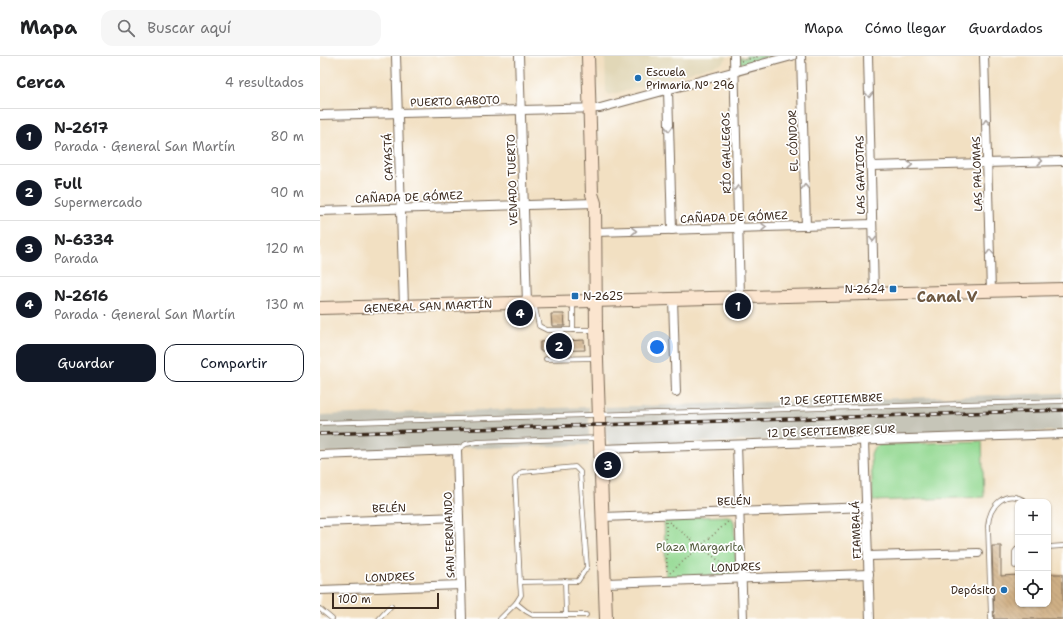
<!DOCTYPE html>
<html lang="es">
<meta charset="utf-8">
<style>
:root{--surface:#fff;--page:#f6f6f6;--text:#202124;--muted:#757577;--line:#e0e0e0;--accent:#111827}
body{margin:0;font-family:"Shantell Sans",sans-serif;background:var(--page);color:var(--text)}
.controls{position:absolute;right:12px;bottom:12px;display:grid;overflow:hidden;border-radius:8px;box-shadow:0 1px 3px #0004}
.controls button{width:36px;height:36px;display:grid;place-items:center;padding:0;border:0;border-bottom:1px solid var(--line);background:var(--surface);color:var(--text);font:20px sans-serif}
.scale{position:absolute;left:12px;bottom:10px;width:107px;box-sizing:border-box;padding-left:4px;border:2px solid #3b2a1e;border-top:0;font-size:11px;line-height:14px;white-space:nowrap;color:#3b2a1e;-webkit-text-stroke:3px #fff;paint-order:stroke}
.you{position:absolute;left:337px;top:291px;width:14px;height:14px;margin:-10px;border:3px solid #fff;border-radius:50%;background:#1a73e8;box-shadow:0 0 0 6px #1a73e833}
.badge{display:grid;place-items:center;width:26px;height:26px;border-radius:50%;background:var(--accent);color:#fff;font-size:13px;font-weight:700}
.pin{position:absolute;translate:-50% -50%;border:2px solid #fff;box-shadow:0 1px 4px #0006}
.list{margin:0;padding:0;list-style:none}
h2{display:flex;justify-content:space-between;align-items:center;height:52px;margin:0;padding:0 16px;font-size:17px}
h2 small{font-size:13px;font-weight:400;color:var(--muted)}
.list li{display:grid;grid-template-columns:26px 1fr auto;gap:12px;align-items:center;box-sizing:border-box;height:56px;padding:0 16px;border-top:1px solid var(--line)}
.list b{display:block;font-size:15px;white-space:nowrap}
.list p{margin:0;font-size:13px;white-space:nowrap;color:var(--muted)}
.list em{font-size:13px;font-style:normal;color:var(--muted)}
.actions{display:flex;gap:8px;padding:12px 16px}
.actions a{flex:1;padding:9px 0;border:1px solid var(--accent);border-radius:12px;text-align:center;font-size:14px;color:var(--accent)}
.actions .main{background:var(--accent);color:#fff}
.icon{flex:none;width:22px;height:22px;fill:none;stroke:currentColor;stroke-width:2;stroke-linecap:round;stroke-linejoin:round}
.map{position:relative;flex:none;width:743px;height:563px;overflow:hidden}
header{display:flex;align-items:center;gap:24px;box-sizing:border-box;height:56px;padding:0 20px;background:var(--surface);border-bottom:1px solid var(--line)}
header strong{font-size:19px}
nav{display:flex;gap:22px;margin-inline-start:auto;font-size:14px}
.search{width:280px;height:36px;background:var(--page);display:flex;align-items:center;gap:10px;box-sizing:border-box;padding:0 14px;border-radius:12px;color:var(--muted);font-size:15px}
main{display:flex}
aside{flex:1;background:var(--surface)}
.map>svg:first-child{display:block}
.built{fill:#e1d7b7}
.industrial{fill:#c6c5b8}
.green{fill:#94d993;stroke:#688258}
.building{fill:url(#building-back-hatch)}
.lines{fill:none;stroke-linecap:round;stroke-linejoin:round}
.lane-casing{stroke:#7b6a57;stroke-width:5.5}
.street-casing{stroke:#7b6a57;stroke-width:10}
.secondary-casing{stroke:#7b6a57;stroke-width:14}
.path{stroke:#7b6a57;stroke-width:1.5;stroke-dasharray:1 3;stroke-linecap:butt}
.lane{stroke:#fff;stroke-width:4}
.street{stroke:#fff;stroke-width:8}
.secondary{stroke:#fbe5cf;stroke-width:12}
.rail-casing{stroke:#3b2a1e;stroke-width:3.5}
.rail{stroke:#fff;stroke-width:2;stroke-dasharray:6;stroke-linecap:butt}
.oneway{stroke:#a79f9a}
.poi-dot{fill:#1f6fb2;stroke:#fff;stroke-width:1.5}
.labels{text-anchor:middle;stroke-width:3.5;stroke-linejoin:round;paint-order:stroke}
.poi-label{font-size:11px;fill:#3b2a1e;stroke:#fff;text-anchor:start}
.street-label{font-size:11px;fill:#3b2a1e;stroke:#fff}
.park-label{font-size:11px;fill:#565f41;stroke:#fff}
.district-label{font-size:15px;font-weight:bold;fill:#6f5942;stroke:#fff}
</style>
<header>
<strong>Mapa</strong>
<div class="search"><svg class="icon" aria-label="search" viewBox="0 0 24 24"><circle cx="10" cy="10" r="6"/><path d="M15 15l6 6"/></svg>Buscar aquí</div>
<nav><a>Mapa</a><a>Cómo llegar</a><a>Guardados</a></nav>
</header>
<main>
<aside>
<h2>Cerca<small>4 resultados</small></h2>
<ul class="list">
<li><span class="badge">1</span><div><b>N-2617</b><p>Parada · General San Martín</p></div><em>80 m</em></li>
<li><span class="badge">2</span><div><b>Full</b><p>Supermercado</p></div><em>90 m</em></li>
<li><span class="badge">3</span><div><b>N-6334</b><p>Parada</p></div><em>120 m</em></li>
<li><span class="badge">4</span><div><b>N-2616</b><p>Parada · General San Martín</p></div><em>130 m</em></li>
</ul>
<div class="actions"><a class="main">Guardar</a><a>Compartir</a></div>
</aside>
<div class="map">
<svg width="743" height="563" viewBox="0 0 743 563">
<defs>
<pattern id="building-back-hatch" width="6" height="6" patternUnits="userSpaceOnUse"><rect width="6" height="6" fill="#d0b086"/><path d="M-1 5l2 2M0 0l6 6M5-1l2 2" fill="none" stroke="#aa8f6d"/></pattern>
</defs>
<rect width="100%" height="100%" fill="#fff"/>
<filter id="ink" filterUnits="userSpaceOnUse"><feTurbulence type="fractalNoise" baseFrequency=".025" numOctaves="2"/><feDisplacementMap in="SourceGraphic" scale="8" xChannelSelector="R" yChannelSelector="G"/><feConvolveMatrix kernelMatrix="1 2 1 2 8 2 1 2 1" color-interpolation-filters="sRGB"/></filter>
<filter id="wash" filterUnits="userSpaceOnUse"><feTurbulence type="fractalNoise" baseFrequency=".012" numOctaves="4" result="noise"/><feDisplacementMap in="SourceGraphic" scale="16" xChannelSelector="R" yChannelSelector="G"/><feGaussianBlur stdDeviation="0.9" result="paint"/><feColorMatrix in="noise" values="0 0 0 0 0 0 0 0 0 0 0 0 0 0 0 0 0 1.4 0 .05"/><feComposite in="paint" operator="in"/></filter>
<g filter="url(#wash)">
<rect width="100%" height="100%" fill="#f2e0c2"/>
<polygon class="built" points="285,0 407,0 407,2 402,7 290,39 286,36"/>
<g class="industrial">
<polygon points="743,337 743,375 292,389 288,387 286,383 285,351"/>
<polygon points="269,351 269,389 0,397 0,359"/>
</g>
<g class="green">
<polygon points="426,0 451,0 424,7 421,7 418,5 418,2 426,2"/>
<path d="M662 385 664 441 553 445 551 399C552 393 555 390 561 389Z"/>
<polygon points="408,460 412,462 414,466 416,513 414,517 410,519 346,521 344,462"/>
</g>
<g id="blocks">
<g class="building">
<polygon points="231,258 244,258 245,270 232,270"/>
<polygon points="232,278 245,278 245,285 264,284 265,294 220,295 220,286 232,285"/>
<polygon points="672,490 681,490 681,520 698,519 698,548 728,548 728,518 743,518 743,563 674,563"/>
</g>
</g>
</g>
<g filter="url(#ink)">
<use href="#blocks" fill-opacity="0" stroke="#7b6a57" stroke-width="1"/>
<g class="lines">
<g class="lane-casing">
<g id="lane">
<polyline points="214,247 219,270 227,274 274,274"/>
<polyline points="253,274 253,246"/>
<polyline points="226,303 276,302"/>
<polyline points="0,367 743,345"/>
<polyline points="137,394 146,388 157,386 279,382"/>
<polyline points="728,491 743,490"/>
<polyline points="695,510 695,496 698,492"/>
<polyline points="245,525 246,559"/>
<polyline points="196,547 206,555 213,559 266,559"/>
<polyline points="0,553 12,563"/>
<polyline points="59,563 71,550"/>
<polyline points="180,563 196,547 201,539 200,526 195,423 202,416 255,411 260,416 267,511 258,525 200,526"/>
<path d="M671 563 668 470C669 450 686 431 706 446"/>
</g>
</g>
<g class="street-casing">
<g id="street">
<polyline points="76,0 84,250"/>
<polyline points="199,0 207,247"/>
<polyline points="414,0 420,241"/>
<polyline points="481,0 486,170"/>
<polyline points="548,0 554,238"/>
<polyline points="664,0 671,235"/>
<polyline points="348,34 352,174"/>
<polyline points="0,59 280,52 472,0"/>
<polyline points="551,110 743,105"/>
<polyline points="0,155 275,147"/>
<polyline points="275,176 552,168"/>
<polyline points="353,243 356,336"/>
<polyline points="544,385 550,563"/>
<polyline points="417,389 423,563"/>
<polyline points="280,393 743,378"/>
<polyline points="0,399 137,394 142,563"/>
<polyline points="283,461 547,451"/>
<polyline points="0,466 139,461"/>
<polyline points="548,500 658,497"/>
<polyline points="285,527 549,518"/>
<polyline points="0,534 141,529"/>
</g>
</g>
<g class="secondary-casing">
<g id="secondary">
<polyline points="268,0 272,138 275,147 276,275 286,563"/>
<polyline points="0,252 743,233"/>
</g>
</g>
<g class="path">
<polyline points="421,5 440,0"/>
<polyline points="346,466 347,518"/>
<polyline points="349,466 412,515"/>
<polyline points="350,517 410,464"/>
</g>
<use href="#lane" class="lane"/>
<use href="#street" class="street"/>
<use href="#secondary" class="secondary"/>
<g class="rail-casing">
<polyline id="rail" points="0,378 743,354"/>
</g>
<use href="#rail" class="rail"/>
</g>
<defs><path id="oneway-chevron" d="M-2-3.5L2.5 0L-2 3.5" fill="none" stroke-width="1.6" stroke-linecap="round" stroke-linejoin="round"/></defs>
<g class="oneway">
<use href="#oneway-chevron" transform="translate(549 39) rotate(89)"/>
<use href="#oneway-chevron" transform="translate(666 66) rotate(-92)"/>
<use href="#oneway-chevron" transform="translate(349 73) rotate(88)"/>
<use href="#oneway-chevron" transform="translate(720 105) rotate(-2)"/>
<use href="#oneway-chevron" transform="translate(590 109) rotate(-1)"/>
<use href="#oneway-chevron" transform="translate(485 131) rotate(-92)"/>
<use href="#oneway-chevron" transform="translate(418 132) rotate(-91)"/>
<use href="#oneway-chevron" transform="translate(444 171) rotate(-1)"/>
<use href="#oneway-chevron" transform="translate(314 175) rotate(-1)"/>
<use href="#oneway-chevron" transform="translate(553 183) rotate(89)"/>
<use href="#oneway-chevron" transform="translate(670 196) rotate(-92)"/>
</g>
</g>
<g class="poi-dot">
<circle cx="318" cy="22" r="4"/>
<rect x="569" y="229" width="8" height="8" rx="2"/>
<rect x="251" y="236" width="8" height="8" rx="2"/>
<circle cx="684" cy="534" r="4"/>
</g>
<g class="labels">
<g class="poi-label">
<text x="326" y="20">Escuela<tspan x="326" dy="13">Primaria Nº 296</tspan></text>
<text x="565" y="237" text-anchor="end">N-2624</text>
<text x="263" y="244">N-2625</text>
<text x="676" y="538" text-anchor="end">Depósito</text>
</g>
<g class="street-label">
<text transform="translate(135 45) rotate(-2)" y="4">PUERTO GABOTO</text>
<text transform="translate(473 85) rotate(-92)" y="4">EL CÓNDOR</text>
<text transform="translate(406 97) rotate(-91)" y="4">RÍO GALLEGOS</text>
<text transform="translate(68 101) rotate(-92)" y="4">CAYASTÁ</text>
<text transform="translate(657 118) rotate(-92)" y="4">LAS PALOMAS</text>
<text transform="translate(540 119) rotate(-91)" y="4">LAS GAVIOTAS</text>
<text transform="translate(192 124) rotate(-92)" y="4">VENADO TUERTO</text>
<text transform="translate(89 141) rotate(-2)" y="4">CAÑADA DE GÓMEZ</text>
<text transform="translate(414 161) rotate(-2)" y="4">CAÑADA DE GÓMEZ</text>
<text transform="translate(108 250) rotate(-2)" y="4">GENERAL SAN MARTÍN</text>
<text transform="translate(511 343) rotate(-2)" y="4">12 DE SEPTIEMBRE</text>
<text transform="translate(511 375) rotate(-2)" y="4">12 DE SEPTIEMBRE SUR</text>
<text transform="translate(414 445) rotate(-2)" y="4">BELÉN</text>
<text transform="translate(69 452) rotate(-2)" y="4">BELÉN</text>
<text transform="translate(536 474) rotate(-92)" y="4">FIAMBALÁ</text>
<text transform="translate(129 479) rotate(-92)" y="4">SAN FERNANDO</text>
<text transform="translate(416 511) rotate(-2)" y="4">LONDRES</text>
<text transform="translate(70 521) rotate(-2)" y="4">LONDRES</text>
</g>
<g class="park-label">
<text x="380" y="495">Plaza Margarita</text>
</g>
<g class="district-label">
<text x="627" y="246">Canal V</text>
</g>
</g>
</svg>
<div class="controls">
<button>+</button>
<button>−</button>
<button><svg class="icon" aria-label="locate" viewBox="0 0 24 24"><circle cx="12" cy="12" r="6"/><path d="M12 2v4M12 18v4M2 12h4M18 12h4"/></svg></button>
</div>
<div class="scale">100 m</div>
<div class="you"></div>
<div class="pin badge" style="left:418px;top:250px">1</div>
<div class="pin badge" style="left:239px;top:290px">2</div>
<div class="pin badge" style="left:288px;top:409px">3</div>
<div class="pin badge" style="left:200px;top:257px">4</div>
</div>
</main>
